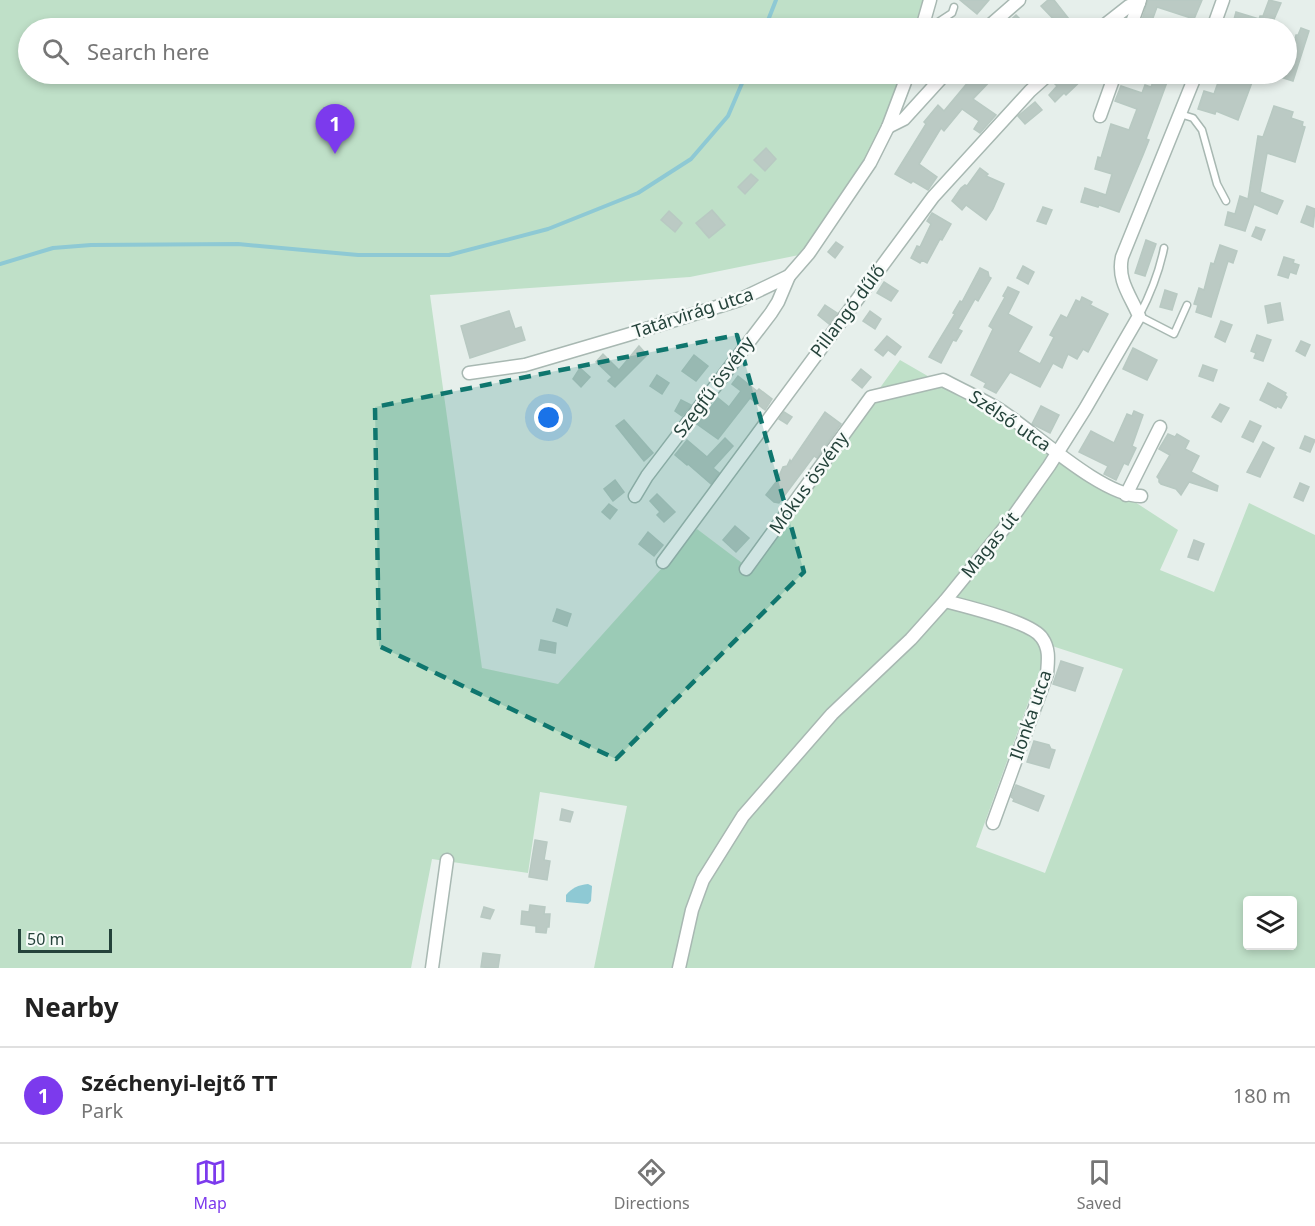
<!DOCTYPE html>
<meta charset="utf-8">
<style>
:root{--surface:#fff;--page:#f2f2f2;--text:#222;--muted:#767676;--line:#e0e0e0;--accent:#7c3aed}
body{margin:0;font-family:"Noto Sans",sans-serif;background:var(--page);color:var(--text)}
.controls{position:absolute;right:18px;bottom:18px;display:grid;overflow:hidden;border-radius:6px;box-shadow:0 3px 9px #0003}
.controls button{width:54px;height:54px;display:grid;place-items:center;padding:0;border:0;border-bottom:2px solid var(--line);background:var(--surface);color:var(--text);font:30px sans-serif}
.scale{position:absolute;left:18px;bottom:15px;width:94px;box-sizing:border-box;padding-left:6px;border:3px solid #24423a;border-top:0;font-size:16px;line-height:21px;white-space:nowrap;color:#24423a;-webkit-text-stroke:4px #f7fbf9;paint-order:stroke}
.you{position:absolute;left:549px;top:418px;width:21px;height:21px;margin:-15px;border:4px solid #fff;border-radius:50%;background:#1a73e8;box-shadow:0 0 0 9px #1a73e833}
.badge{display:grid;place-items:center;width:39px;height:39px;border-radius:50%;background:var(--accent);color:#fff;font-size:20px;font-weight:700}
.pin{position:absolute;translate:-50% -50px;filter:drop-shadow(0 2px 3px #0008)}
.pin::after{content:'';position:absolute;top:32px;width:21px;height:18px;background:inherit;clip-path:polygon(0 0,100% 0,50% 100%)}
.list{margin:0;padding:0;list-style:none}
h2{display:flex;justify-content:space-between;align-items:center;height:78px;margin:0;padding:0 24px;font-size:26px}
h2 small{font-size:20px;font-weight:400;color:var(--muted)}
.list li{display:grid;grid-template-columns:39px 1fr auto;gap:18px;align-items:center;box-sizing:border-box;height:96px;padding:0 24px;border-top:2px solid var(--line)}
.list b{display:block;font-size:22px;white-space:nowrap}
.list p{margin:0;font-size:20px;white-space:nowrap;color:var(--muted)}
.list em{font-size:20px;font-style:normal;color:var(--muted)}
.icon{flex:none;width:33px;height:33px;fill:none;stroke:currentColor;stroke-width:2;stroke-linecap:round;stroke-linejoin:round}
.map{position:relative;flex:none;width:1315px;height:968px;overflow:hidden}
.search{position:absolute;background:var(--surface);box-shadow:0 3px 9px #0003;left:18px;right:18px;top:18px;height:66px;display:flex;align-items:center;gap:15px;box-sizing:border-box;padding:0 21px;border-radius:33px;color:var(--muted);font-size:22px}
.sheet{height:174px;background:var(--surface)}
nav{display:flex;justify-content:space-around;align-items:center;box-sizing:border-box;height:84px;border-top:2px solid var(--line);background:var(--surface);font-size:16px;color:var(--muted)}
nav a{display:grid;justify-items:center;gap:3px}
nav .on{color:var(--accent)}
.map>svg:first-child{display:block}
.green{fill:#bfe0c8;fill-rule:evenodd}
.water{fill:#8ec9d4}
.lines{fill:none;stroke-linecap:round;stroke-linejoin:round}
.stream{stroke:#8ec9d4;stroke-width:4}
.building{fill:#bbcac4;stroke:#b8c9c2;stroke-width:1.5}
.lane-casing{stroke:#a8b8b2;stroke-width:9}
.street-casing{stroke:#a8b8b2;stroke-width:15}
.lane{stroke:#fff;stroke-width:6}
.street{stroke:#fff;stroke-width:12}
.marked{fill:#0f766e;fill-opacity:0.2;stroke:#0f766e;stroke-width:4.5;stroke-dasharray:12 8;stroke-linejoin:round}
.labels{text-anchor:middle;stroke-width:5;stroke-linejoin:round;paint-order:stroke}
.street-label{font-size:18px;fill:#24423a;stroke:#f7fbf9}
</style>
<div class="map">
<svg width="1315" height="968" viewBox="0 0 1315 968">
<rect width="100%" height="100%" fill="#e6efeb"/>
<path class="green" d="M0 0H930L922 28H28V74H908L888 127 809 253 690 277 430 295 482 668 558 684 697 529 750 569 900 360 1047 445 1178 530 1160 570 1214 592 1249 503 1315 535V968H594L627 806 540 792 528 873 432 859 411 968H0ZM1049 645 1123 669 1045 873 976 847ZM1248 900H1292V946H1248Z"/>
<path class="water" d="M588 884 592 886 591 901 588 904 566 902V895C572 888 578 885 588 884Z"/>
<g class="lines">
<g class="stream">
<polyline points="765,28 776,0"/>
<polyline points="0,264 53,248 91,245 238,244 358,255 449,255 548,229 638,193 691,159 728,116 746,74"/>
</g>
</g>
<g class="building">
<polygon points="960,0 989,0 977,14"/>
<polygon points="1048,0 1054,0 1076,28 1062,28 1041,6"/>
<polygon points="1148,0 1202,0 1194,19 1157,7 1150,26 1141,23"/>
<polygon points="1269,0 1281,3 1272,24 1281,27 1280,28 1247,28 1233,23 1236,12 1259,19 1260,16 1263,16"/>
<polygon points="1016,15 1029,28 1002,28"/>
<polygon points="1301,28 1309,31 1293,81 1283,78 1287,74 1296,35 1298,35"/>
<polygon points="961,74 988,74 993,78 973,99 996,115 980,133 974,129 979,121 962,109 944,131 941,128 919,164 937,177 928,190 913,181 911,183 895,174 926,124 924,122 938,105 944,111 969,81"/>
<polygon points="1064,74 1088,74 1066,95 1064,93 1055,102 1049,95 1057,86 1054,83"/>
<polygon points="1156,74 1170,74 1146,139 1149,140 1143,155 1119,212 1099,205 1098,207 1081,202 1085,188 1106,195 1112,174 1095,169 1098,157 1101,158 1111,124 1129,130 1137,109 1115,101 1121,86 1142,93 1145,85 1151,87"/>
<polygon points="1221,74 1244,74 1254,77 1238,120 1216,111 1215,114 1198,109 1204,91 1214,94"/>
<polygon points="1035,102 1042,110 1025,124 1018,116"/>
<polygon points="1274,106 1293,112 1291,118 1303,122 1302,126 1305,127 1295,162 1267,153 1260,192 1283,201 1277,214 1254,204 1245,231 1225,225 1228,212 1235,214 1240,196 1248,199 1258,136 1263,137"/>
<polygon points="766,148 776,159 765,171 754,160"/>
<polygon points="980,168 988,174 986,176 1004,184 993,209 986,220 966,205 962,210 952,201 961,188 965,185 967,186"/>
<polygon points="751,174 758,180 745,194 738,187"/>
<polygon points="1307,206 1315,209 1313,227 1301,222"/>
<polygon points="1043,207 1052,210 1046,224 1037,221"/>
<polygon points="712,210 725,225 709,238 696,223"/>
<polygon points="669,211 682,223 675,232 661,220"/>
<polygon points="932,213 951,224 942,240 940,239 927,263 922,260 920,263 911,258 917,246 920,247 931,224 927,221"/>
<polygon points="1256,227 1265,230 1261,240 1252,236"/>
<polygon points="1146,240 1156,244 1145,276 1135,273"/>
<polygon points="836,242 843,247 835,258 828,252"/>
<polygon points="1220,245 1237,251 1233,263 1228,261 1211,317 1196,312 1198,305 1194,304 1199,288 1204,290 1211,263 1214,264"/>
<polygon points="1284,257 1294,260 1293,263 1299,265 1296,274 1290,272 1288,278 1278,275"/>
<polygon points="1023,266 1034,272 1028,284 1017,278"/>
<polygon points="980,268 988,272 989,277 991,278 978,301 975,299 958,329 962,331 956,341 953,340 941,363 929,357 955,314 953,313 960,301 962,302"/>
<polygon points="884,282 898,291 891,301 877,293"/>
<polygon points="1008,287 1019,292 1008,314 1032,327 1018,352 1040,364 1054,337 1050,335 1061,315 1067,318 1076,300 1080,302 1082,297 1092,302 1090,305 1108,314 1088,352 1083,349 1077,359 1068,354 1062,368 1053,363 1040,387 1010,372 996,393 984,387 986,383 971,375 993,329 989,326 1005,297 1003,296"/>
<polygon points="1165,290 1177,294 1172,310 1160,307"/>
<polygon points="1280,303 1283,320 1268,323 1265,306"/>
<polygon points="825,305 837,313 829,324 818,315"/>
<polygon points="509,311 515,329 521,327 525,340 470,358 461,326"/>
<polygon points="870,311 881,319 875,329 863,321"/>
<polygon points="1221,321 1232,325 1225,342 1215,337"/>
<polygon points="1257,335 1271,340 1263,361 1254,358 1256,353 1251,351"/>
<polygon points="887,336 901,347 895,355 888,350 883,356 875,350"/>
<polygon points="1301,341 1310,345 1305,356 1296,351"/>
<polygon points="639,346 647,355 615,387 608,381 612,377 596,362 603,354 619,370"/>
<polygon points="1133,348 1157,360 1147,380 1123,369"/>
<polygon points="694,355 708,366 696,381 682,371"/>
<polygon points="1203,365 1217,370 1213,381 1199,376"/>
<polygon points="580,368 590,377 581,387 573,379"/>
<polygon points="861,369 871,377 862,388 852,380"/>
<polygon points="657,375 669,383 662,394 650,386"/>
<polygon points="738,376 757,391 759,389 772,399 765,410 750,398 718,439 697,424 718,398 729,407 741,391 732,384"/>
<polygon points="1268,383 1286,393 1285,395 1287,397 1281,408 1277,406 1276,408 1260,400"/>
<polygon points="681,400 691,405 682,416 675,411"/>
<polygon points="1220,404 1229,408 1221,422 1212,417"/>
<polygon points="1041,406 1059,415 1050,433 1032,424"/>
<polygon points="1134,411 1143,415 1132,446 1136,448 1128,465 1124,463 1116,480 1104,474 1108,466 1079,452 1091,431 1114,443 1127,414 1132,416"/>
<polygon points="784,412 792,417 787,424 779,419"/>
<polygon points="825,412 841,424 817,458 814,456 779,503 774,502 766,495 780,477 779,476 783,467 787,466 790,460 791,462"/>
<polygon points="624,420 653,453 644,461 616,426"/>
<polygon points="1250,421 1261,426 1253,442 1242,437"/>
<polygon points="1168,434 1175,437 1177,434 1189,441 1185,449 1199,456 1191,472 1218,486 1217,491 1189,482 1181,495 1176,489 1161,484 1159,482 1159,479 1157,477 1170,455 1159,449"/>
<polygon points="1305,436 1315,440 1310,452 1300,448"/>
<polygon points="725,438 733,446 713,468 719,473 711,484 688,464 687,465 675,455 687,440 707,457"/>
<polygon points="1263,442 1274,448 1260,477 1247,472"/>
<polygon points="615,480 624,492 613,501 604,489"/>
<polygon points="1300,483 1309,487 1303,501 1294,497"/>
<polygon points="657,494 675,512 664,522 657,515 660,512 650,501"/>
<polygon points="609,504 617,510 610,519 602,512"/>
<polygon points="735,526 749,538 736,552 723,540"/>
<polygon points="648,532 663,545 654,556 639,544"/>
<polygon points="1194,540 1204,544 1198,560 1188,557"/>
<polygon points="557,609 571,614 567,626 553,621"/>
<polygon points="541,640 556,643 555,653 539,650"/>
<polygon points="1061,661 1083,668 1075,691 1053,684"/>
<polygon points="1034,741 1049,745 1051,749 1055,750 1049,768 1027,762"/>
<polygon points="1016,785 1044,796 1038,811 1013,801 1014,799 1011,797"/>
<polygon points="562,809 573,812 570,822 560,820"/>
<polygon points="535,840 547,842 544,860 550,861 547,880 529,877"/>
<polygon points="530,905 545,907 544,914 550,914 549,927 547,927 546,933 536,932 536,926 521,924 522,911 529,912"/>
<polygon points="484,907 494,910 490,919 481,917"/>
<polygon points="483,953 500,955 498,968 481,967"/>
</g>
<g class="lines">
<g class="lane-casing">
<g id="lane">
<polyline points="929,28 952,13 954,7"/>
<polyline points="1180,114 1193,118 1202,130 1217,184 1226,201"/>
<path d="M1164 248C1159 273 1151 293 1139 316L1174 334 1187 305"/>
</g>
</g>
<g class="street-casing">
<g id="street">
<polyline points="922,28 930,0"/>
<polyline points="987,28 1019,0"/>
<polyline points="1101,28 1129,6 1139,3"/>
<polyline points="1130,28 1140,0"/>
<polyline points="1213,28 1223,0"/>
<polyline points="1100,116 1115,74"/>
<polyline points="888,127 904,119 945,74"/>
<polyline points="469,373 525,365 627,335 739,300 789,276 809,253 870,163 888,127 908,74"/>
<polyline points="1126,495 1160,427"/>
<polyline points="635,496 647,476 771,313 778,302 789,276"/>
<polyline points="663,562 933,197 1030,91 1049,74"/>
<path d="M746 569 871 397 943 380C962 390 982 399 1000 410 1034 432 1103 497 1141 496"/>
<path d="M945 601C964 606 1032 622 1042 638 1050 649 1048 661 1047 674L993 823"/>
<polyline points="432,968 447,860"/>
<path d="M679 968 692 910 703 880 743 816 832 714 911 639 945 601 1010 521 1049 466 1085 409 1139 316C1130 295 1117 280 1122 257L1196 74"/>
</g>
</g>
<use href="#lane" class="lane"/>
<use href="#street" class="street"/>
</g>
<path class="marked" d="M737 335 804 572 616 759 379 646 375 407Z"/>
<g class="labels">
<g class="street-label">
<text transform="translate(848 311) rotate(-53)" y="6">Pillangó dűlő</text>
<text transform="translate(693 313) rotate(-18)" y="6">Tatárvirág utca</text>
<text transform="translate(714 387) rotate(-53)" y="6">Szegfű ösvény</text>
<text transform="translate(1010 421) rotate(34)" y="6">Szélső utca</text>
<text transform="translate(809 483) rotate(-54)" y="6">Mókus ösvény</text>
<text transform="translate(990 545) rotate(-51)" y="6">Magas út</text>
<text transform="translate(1031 715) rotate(-71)" y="6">Ilonka utca</text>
</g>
</g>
</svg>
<div class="controls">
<button><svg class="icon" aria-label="layers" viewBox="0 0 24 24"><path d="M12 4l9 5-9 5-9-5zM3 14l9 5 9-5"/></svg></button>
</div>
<div class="scale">50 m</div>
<div class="you"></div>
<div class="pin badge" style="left:335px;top:154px">1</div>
<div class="search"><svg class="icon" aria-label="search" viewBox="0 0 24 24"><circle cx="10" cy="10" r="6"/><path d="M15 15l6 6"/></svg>Search here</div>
</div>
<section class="sheet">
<h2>Nearby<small></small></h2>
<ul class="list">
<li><span class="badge">1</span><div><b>Széchenyi-lejtő TT</b><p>Park</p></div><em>180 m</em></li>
</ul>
</section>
<nav>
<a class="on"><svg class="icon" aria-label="map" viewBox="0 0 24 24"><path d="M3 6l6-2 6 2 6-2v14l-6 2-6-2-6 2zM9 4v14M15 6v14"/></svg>Map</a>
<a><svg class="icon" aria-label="directions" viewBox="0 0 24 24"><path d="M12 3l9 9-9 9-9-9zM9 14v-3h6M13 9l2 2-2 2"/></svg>Directions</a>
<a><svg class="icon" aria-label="saved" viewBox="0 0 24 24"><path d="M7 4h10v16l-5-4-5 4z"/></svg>Saved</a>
</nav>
